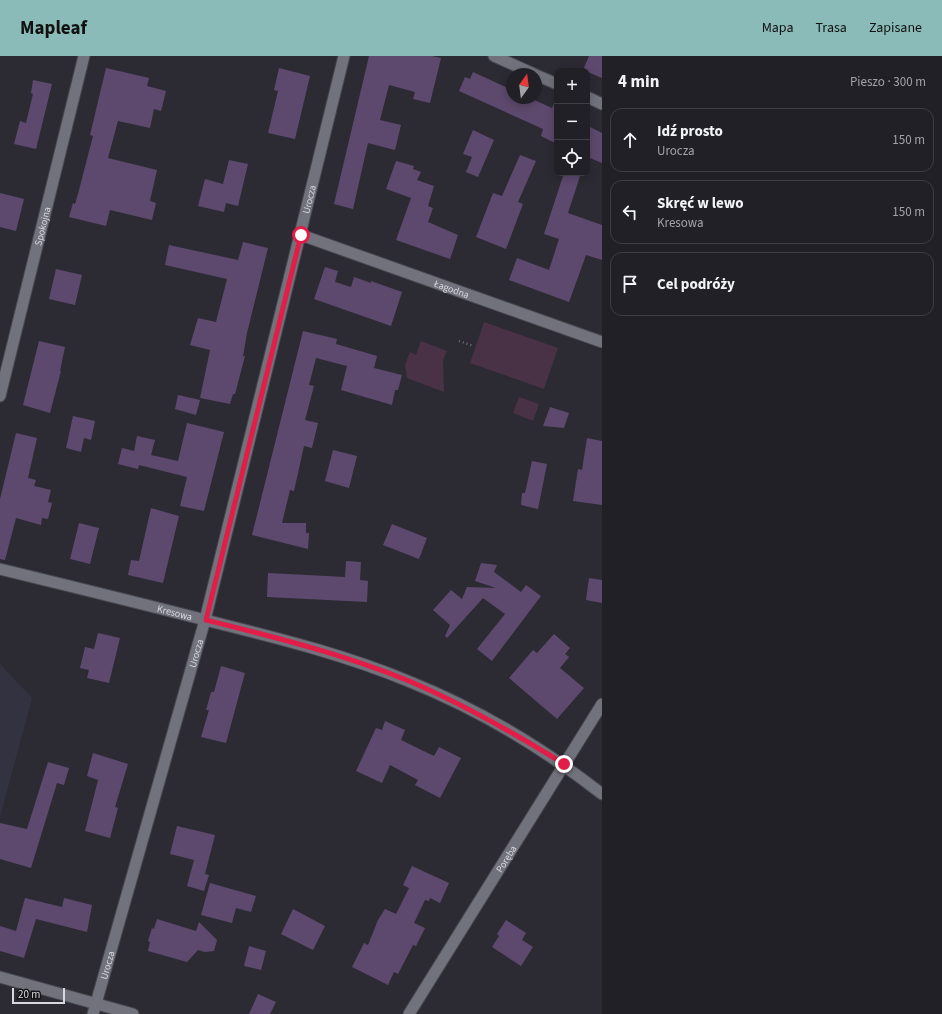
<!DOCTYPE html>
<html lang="pl">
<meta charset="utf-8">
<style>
:root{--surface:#212027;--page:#2d2d33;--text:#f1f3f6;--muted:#a2a3a7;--line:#3e3e44;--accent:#8bbbb9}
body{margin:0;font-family:"Source Sans 3",sans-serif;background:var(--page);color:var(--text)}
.controls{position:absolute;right:12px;top:12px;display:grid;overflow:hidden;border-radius:8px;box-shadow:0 2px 10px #0003}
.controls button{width:36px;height:36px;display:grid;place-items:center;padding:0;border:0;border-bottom:1px solid var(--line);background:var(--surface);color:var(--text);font:20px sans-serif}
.compass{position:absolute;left:506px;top:12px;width:36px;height:36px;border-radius:50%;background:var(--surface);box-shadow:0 2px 10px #0003;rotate:14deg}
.scale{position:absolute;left:12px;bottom:10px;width:53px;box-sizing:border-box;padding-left:4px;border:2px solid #d7d7dd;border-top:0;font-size:11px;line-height:14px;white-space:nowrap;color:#d7d7dd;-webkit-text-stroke:3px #141418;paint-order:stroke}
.stop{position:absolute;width:12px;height:12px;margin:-9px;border:3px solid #e11d48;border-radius:50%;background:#fff}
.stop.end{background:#e11d48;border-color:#fff;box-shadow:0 1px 4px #0008}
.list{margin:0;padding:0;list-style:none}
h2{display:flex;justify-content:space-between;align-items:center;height:52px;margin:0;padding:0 16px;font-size:17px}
h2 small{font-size:13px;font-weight:400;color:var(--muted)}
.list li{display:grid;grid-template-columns:26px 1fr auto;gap:12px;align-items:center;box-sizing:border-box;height:64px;margin:0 8px 8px;padding:0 8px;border:1px solid var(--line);border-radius:12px}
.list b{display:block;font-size:15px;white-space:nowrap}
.list p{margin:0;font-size:13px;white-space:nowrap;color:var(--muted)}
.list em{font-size:13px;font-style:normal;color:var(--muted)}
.icon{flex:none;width:22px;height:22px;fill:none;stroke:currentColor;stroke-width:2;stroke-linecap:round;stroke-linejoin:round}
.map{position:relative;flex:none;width:602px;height:958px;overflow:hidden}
header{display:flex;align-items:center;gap:24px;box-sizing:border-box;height:56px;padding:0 20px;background:var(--accent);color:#111}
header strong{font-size:19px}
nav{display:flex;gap:22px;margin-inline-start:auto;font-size:14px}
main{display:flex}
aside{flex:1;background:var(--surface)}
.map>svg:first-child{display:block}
.built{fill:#333241}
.green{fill:#493245}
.building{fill:#5d496d}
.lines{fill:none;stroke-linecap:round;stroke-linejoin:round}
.minor-casing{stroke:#47474e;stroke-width:13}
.path{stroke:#6e6d75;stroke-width:2.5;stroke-dasharray:1 3;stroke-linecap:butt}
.minor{stroke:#72727d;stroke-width:11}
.route{stroke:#e11d48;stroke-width:5}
.labels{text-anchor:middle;stroke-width:3.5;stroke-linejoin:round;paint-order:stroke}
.street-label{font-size:10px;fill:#d7d7dd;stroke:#141418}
</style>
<header>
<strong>Mapleaf</strong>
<nav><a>Mapa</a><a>Trasa</a><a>Zapisane</a></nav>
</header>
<main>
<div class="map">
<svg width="602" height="958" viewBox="0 0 602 958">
<rect width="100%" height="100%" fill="#2c2b34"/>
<polygon class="built" points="0,608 32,642 0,761"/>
<g class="green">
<polygon points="484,266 558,292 544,333 470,307"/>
<polygon points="421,285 447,295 443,304 444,336 407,322 405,309 410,296 416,299"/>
<polygon points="519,341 539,348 533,365 513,357"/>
</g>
<g class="building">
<polygon points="369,0 432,0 441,2 430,47 413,43 415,36 389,29 380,64 401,69 395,94 368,87 353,153 334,148"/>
<polygon points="589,0 602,0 602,22 583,14"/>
<polygon points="106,12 149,22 147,30 166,35 161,55 154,53 150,72 118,65 108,102 157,114 150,145 156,147 152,164 110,154 106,170 69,161 73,147 75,148 78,138 93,80 90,79"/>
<polygon points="279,12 310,20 295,83 268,77 278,35 274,34"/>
<polygon points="473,16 512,34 512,42 530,42 552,52 557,40 557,88 541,80 543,73 459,35 465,21 470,23"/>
<polygon points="33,24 52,28 36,93 14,88 20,65 26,67 33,38 31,37"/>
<polygon points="590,71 602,77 602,107 587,101 587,80"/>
<polygon points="473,74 494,84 478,121 466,116 472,101 463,98"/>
<polygon points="520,99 536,105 518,146 523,148 506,193 476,181 493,137 502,140"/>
<polygon points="229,104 248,108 238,150 226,147 224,156 198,150 205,123 223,128"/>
<polygon points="396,105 414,110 413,113 421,116 417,124 434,130 428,150 433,152 428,166 458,179 450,203 396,184 411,142 386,133"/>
<polygon points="564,117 581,117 568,157 602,169 602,204 586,199 569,246 509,224 517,202 549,214 559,183 544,178"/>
<polygon points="0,137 24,143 16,175 0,171"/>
<polygon points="243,186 268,192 247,277 243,300 245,300 235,338 233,338 230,348 200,342 210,294 190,289 198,262 216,266 227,223 165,209 169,189 238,204"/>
<polygon points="325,211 338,215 335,226 351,231 354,221 371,227 371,225 402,236 391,270 314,243"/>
<polygon points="56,213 82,219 75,249 49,243"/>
<polygon points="303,275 337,283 336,288 377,300 374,312 402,319 398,334 395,334 392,349 341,334 347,310 316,302 309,329 314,330 305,364 318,367 312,392 304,390 294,435 290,434 282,467 306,467 306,477 309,477 308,493 252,479"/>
<polygon points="39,285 65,291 60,315 61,315 50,357 23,349"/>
<polygon points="178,339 200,344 196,359 175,353"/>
<polygon points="550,351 569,357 564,372 543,370"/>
<polygon points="73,360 95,365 91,384 84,382 81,396 66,392"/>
<polygon points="187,367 224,376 204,455 180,450 187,421 139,409 138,413 118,408 122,392 134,395 137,380 155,384 151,399 178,405"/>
<polygon points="16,377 37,382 28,422 36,424 34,430 51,434 48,446 52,447 48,463 42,462 41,469 16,462 5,504 0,503 0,443"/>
<polygon points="587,382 602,385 602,449 573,445 578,413 582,414"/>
<polygon points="333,394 357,400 349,432 325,425"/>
<polygon points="532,405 547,408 538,453 521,449 522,437 525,437"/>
<polygon points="151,452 179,460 163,527 128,519 131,504 139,505"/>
<polygon points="79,467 99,472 90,508 70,503"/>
<polygon points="392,468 427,482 419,503 383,489"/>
<polygon points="346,505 361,506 360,524 368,525 367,546 267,541 268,517 345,521"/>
<polygon points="481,507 497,509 494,516 521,536 526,529 541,540 492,605 477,593 505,558 483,542 447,582 445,580 450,569 433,554 451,534 462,543 467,531 496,532 475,525"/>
<polygon points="589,522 602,524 602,547 586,544"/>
<polygon points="98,577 120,582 109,627 87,622 89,614 80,612 85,591 94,593"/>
<polygon points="554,578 570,592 565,598 569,601 560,612 584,632 557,663 509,622 533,594 537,597"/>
<polygon points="221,610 245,617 226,687 201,681 209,654 206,654 211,636 214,636"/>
<polygon points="385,665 405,674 401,684 434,700 439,691 461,702 440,742 415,729 418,724 390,709 382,727 356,715 376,672 382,674"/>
<polygon points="93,697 128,708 115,751 118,752 110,782 85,775 98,724 87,720"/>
<polygon points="48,706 69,712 64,729 57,727 31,812 0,803 0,767 27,773"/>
<polygon points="177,770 215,779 205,818 209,819 204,835 187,830 194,804 170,798"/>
<polygon points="412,810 449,827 440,847 430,842 429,845 425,844 414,867 425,872 416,890 413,889 398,918 394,916 388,929 352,911 364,887 368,889 378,864 385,853 396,858 409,832 403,829"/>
<polygon points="210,827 256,840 251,856 236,852 232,867 201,859"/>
<polygon points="25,842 62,851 64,842 92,849 87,876 36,863 24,902 0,895 0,870 16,875"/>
<polygon points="293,853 325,870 313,894 281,878"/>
<polygon points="157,863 196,875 199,866 217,884 214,895 205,896 198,894 187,906 148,895 150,886 148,885 152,872 154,873"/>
<polygon points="506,864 526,877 522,884 533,891 521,910 492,891 499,880 497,878"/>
<polygon points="249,890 266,895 261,914 244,910"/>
<polygon points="258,938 276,946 270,958 249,958"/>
</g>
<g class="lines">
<g class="minor-casing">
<g id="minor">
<polyline points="494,0 534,18"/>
<polyline points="536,19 557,28"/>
<polyline points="587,41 602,48"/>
<path id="s1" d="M301 179 602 286"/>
<path id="s2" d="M0 340 84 0"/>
<path id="s3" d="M0 513C74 531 148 549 221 568 285 584 348 600 408 625 478 653 543 692 602 738"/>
<polyline points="0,921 133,958"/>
<path id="s4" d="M93 958 205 564 344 0"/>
<path id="s5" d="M409 958 602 648"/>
</g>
</g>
<polyline class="path" points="459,285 473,290"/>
<use href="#minor" class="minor"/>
</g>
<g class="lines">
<path class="route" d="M301 179 206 564C274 581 343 598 409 625 463 648 514 677 564 708"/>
</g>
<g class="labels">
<g class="street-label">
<text dy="4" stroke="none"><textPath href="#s4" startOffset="843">Urocza</textPath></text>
<text dy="4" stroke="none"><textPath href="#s2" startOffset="175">Spokojna</textPath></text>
<text dy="4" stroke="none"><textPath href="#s1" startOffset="160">Łagodna</textPath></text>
<text dy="4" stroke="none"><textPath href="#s3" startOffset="180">Kresowa</textPath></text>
<text dy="4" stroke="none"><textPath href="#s4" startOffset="375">Urocza</textPath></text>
<text dy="4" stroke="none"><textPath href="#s5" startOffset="183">Poręba</textPath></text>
<text dy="4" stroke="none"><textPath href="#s4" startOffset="51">Urocza</textPath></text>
</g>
</g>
</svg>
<div class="controls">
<button>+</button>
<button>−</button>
<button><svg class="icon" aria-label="locate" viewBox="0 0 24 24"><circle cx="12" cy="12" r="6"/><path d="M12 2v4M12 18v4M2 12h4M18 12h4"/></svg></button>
</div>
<svg class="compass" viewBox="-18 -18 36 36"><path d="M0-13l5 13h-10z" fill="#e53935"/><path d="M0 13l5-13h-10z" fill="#a2a3a7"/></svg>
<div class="scale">20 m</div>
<div class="stop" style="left:301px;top:179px"></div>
<div class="stop end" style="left:564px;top:708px"></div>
</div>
<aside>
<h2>4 min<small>Pieszo · 300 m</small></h2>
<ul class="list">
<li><svg class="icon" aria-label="ahead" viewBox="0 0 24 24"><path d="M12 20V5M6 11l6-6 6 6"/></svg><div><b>Idź prosto</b><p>Urocza</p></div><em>150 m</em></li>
<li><svg class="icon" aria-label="left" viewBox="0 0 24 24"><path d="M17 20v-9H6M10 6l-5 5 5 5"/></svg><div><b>Skręć w lewo</b><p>Kresowa</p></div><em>150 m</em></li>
<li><svg class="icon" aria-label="arrive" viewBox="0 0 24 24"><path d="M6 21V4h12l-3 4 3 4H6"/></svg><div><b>Cel podróży</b></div></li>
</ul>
</aside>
</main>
